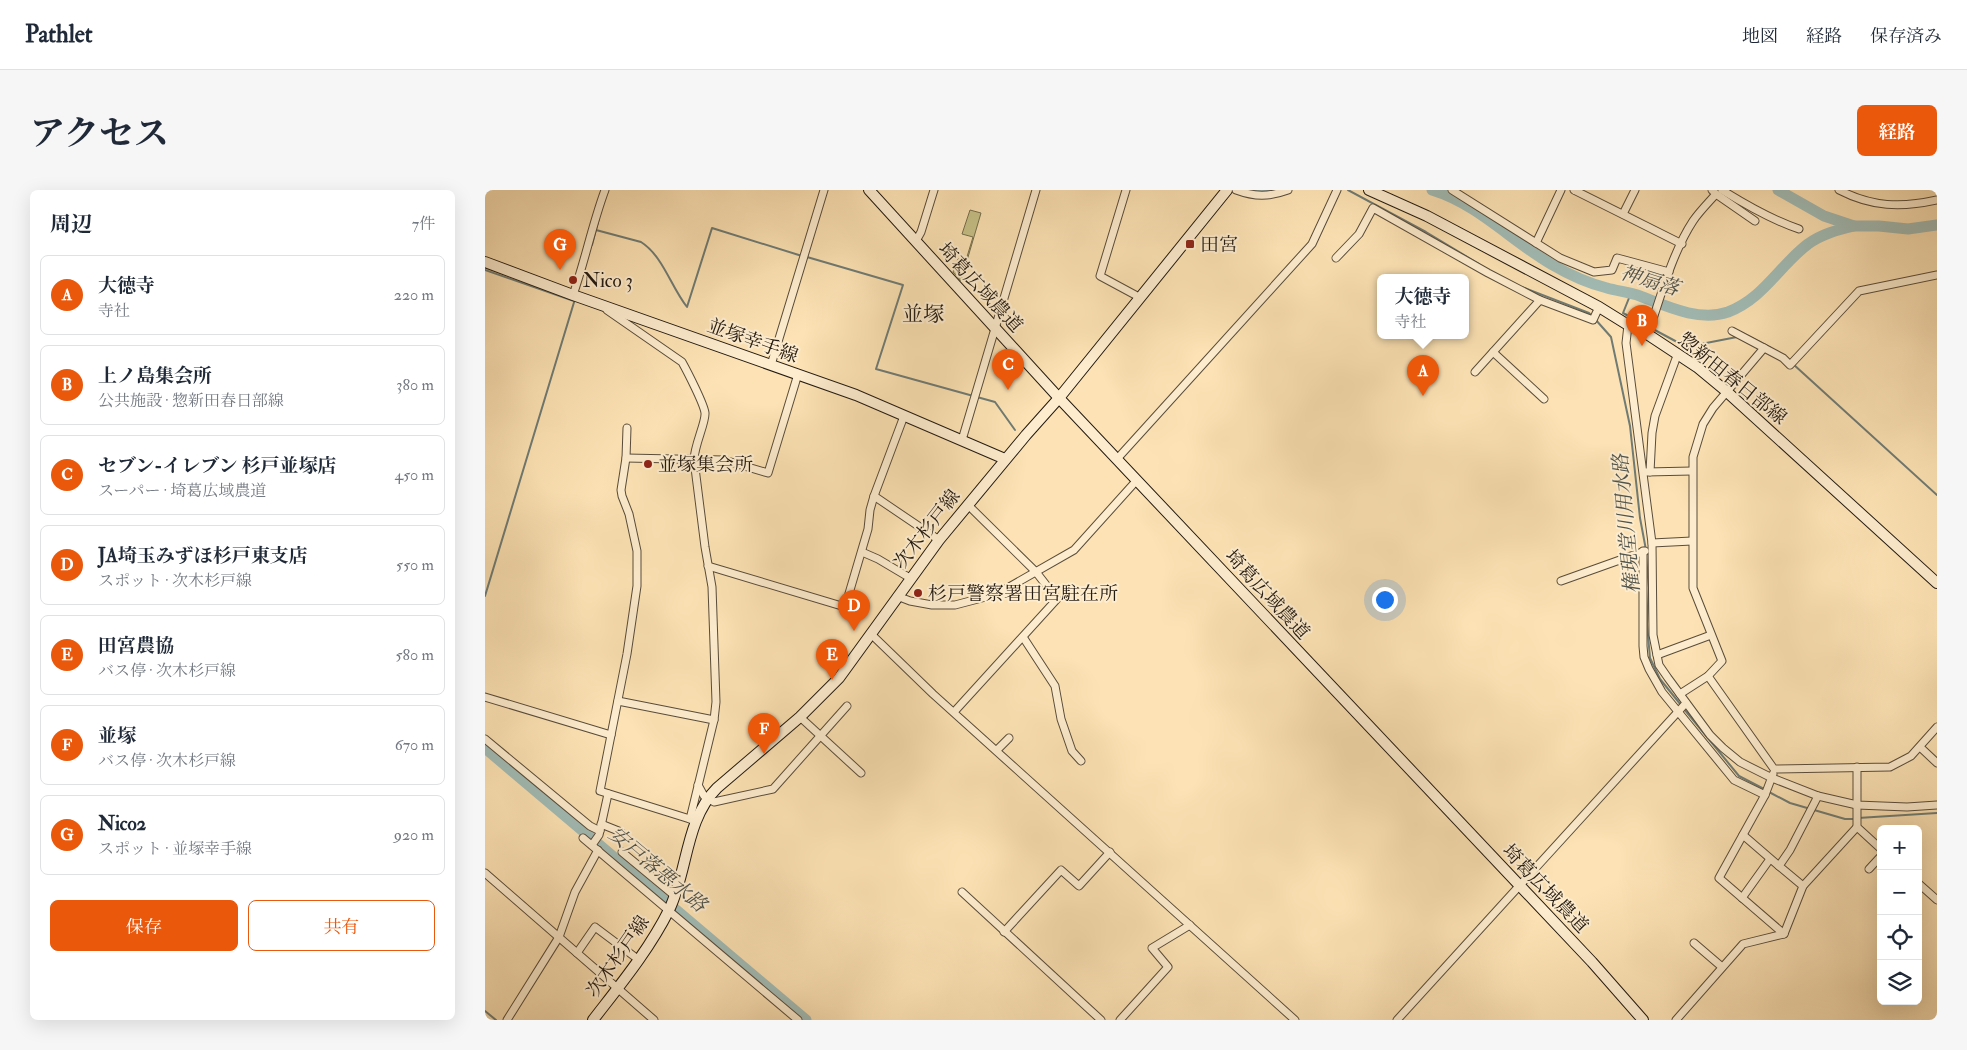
<!DOCTYPE html>
<html lang="ja">
<meta charset="utf-8">
<style>
:root{--surface:#fff;--page:#f6f6f7;--text:#1f2937;--muted:#747a83;--line:#e0e1e3;--accent:#ea580c}
body{margin:0;font-family:"IM FELL Double Pica","Noto Serif JP",serif;background:var(--page);color:var(--text)}
.controls{position:absolute;right:15px;bottom:15px;display:grid;overflow:hidden;border-radius:8px;box-shadow:0 5px 20px #0002}
.controls button{width:45px;height:45px;display:grid;place-items:center;padding:0;border:0;border-bottom:1px solid var(--line);background:var(--surface);color:var(--text);font:25px sans-serif}
.you{position:absolute;left:899px;top:409px;width:18px;height:18px;margin:-12px;border:4px solid #fff;border-radius:50%;background:#1a73e8;box-shadow:0 0 0 8px #1a73e833}
.badge{display:grid;place-items:center;width:32px;height:32px;border-radius:50%;background:var(--accent);color:#fff;font-size:16px;font-weight:700}
.pin{position:absolute;translate:-50% -41px;filter:drop-shadow(0 1px 2px #0008)}
.pin::after{content:'';position:absolute;top:26px;width:18px;height:15px;background:inherit;clip-path:polygon(0 0,100% 0,50% 100%)}
.popup{position:absolute;left:892px;top:84px;width:92px;height:65px;box-sizing:border-box;display:grid;place-content:center;border-radius:8px;background:var(--surface);filter:drop-shadow(0 1px 4px #0005);font-size:16px;white-space:nowrap;color:var(--muted)}
.popup b{font-size:19px;color:var(--text)}
.popup::after{content:'';position:absolute;left:50%;top:100%;margin-left:-10px;border:10px solid transparent;border-top-color:var(--surface)}
.list{margin:0;padding:0;list-style:none}
h2{display:flex;justify-content:space-between;align-items:center;height:65px;margin:0;padding:0 20px;font-size:21px}
h2 small{font-size:16px;font-weight:400;color:var(--muted)}
.list li{display:grid;grid-template-columns:32px 1fr auto;gap:15px;align-items:center;box-sizing:border-box;height:80px;margin:0 10px 10px;padding:0 10px;border:1px solid var(--line);border-radius:8px}
.list b{display:block;font-size:19px;white-space:nowrap}
.list p{margin:0;font-size:16px;white-space:nowrap;color:var(--muted)}
.list em{font-size:16px;font-style:normal;color:var(--muted)}
.actions{display:flex;gap:10px;padding:15px 20px}
.actions a{flex:1;padding:11px 0;border:1px solid var(--accent);border-radius:8px;text-align:center;font-size:18px;color:var(--accent)}
.actions .main{background:var(--accent);color:#fff}
.icon{flex:none;width:28px;height:28px;fill:none;stroke:currentColor;stroke-width:2;stroke-linecap:round;stroke-linejoin:round}
.map{position:relative;flex:none;width:1452px;height:830px;overflow:hidden;border-radius:8px}
header{display:flex;align-items:center;gap:30px;box-sizing:border-box;height:70px;padding:0 25px;background:var(--surface);border-bottom:1px solid var(--line)}
header strong{font-size:24px}
nav{display:flex;gap:28px;margin-inline-start:auto;font-size:18px}
.intro{display:flex;align-items:center;justify-content:space-between;box-sizing:border-box;height:120px;padding:0 30px}
h1{margin:0;font-size:35px}
.button{padding:12px 22px;border-radius:8px;background:var(--accent);color:#fff;font-size:18px;font-weight:700}
main{display:flex;gap:30px;padding:0 30px}
aside{flex:1;background:var(--surface);border-radius:8px;box-shadow:0 5px 20px #0002}
.map>svg:first-child{display:block}
.green{fill:#c7c188;stroke:#756e4c}
.lines{fill:none;stroke-linecap:round;stroke-linejoin:round}
.stream{stroke:#6f7b74;stroke-width:2}
.river{stroke:#a2bcb6;stroke-width:11}
.street-casing{stroke:#594c3a;stroke-width:9}
.secondary-casing{stroke:#231a11;stroke-width:12}
.street{stroke:#fdecce;stroke-width:7}
.secondary{stroke:#fdecce;stroke-width:10}
.poi-dot{fill:#8f2418;stroke:#fdecce;stroke-width:2}
.labels{text-anchor:middle;stroke-width:4;stroke-linejoin:round;paint-order:stroke}
.poi-label{font-size:19px;fill:#231a11;stroke:#fdecce;text-anchor:start}
.street-label{font-size:19px;fill:#231a11;stroke:#fdecce}
.water-label{font-size:20px;font-style:italic;fill:#4f534b;stroke:#fdecce}
.quarter-label{font-size:21px;fill:#231a11;stroke:#fdecce}
</style>
<header>
<strong>Pathlet</strong>
<nav><a>地図</a><a>経路</a><a>保存済み</a></nav>
</header>
<div class="intro"><h1>アクセス</h1><a class="button">経路</a></div>
<main>
<aside>
<h2>周辺<small>7件</small></h2>
<ul class="list">
<li><span class="badge">A</span><div><b>大徳寺</b><p>寺社</p></div><em>220 m</em></li>
<li><span class="badge">B</span><div><b>上ノ島集会所</b><p>公共施設 · 惣新田春日部線</p></div><em>380 m</em></li>
<li><span class="badge">C</span><div><b>セブン-イレブン 杉戸並塚店</b><p>スーパー · 埼葛広域農道</p></div><em>450 m</em></li>
<li><span class="badge">D</span><div><b>JA埼玉みずほ杉戸東支店</b><p>スポット · 次木杉戸線</p></div><em>550 m</em></li>
<li><span class="badge">E</span><div><b>田宮農協</b><p>バス停 · 次木杉戸線</p></div><em>580 m</em></li>
<li><span class="badge">F</span><div><b>並塚</b><p>バス停 · 次木杉戸線</p></div><em>670 m</em></li>
<li><span class="badge">G</span><div><b>Nico2</b><p>スポット · 並塚幸手線</p></div><em>920 m</em></li>
</ul>
<div class="actions"><a class="main">保存</a><a>共有</a></div>
</aside>
<div class="map">
<svg width="1452" height="830" viewBox="0 0 1452 830">
<rect width="100%" height="100%" fill="#fce2b4"/>
<filter id="stains"><feTurbulence type="fractalNoise" baseFrequency=".004" numOctaves="4"/><feColorMatrix values="0 0 0 0 .2 0 0 0 0 .09 0 0 0 0 .02 0 0 0 .5 -.17"/></filter>
<radialGradient id="worn" r=".72"><stop offset=".6" stop-color="#630" stop-opacity="0"/><stop offset="1" stop-color="#630" stop-opacity=".3"/></radialGradient>
<polygon class="green" points="485,20 496,23 476,91 468,82 473,69 481,70 488,47 477,44"/>
<g class="lines">
<g class="stream">
<polyline points="863,0 941,42 994,74"/>
<path d="M111 40 156 52C178 66 186 97 202 117L227 38 317 66"/>
<polyline points="107,55 114,28"/>
<polyline points="322,67 418,95 391,179 510,212 530,240"/>
<polyline points="0,80 89,111"/>
<polyline points="1037,97 1104,123 1107,126"/>
<polyline points="1146,103 1138,123 1194,153 1216,154 1252,147"/>
<polyline points="1110,129 1126,147 1145,236 1155,328 1161,360"/>
<polyline points="1261,145 1286,158"/>
<polyline points="1308,174 1452,305"/>
<polyline points="1161,367 1164,398 1162,434 1165,468 1175,489 1196,515"/>
<polyline points="0,406 90,109"/>
<polyline points="1199,519 1254,586 1279,599"/>
<polyline points="1284,602 1305,613 1360,629 1369,629"/>
<polyline points="1373,628 1452,623"/>
<polyline points="0,821 11,830"/>
</g>
<g class="river">
<polyline points="773,0 783,0"/>
<path d="M947 0C993 14 1025 50 1066 74 1083 84 1102 93 1122 98 1132 101 1144 102 1155 106 1181 116 1214 132 1243 122 1279 108 1294 76 1323 54 1337 44 1352 40 1369 36"/>
<polyline points="1293,0 1339,26 1369,36 1394,36 1423,39 1452,35"/>
<polyline points="0,558 321,830"/>
</g>
<g class="street-casing">
<g id="street">
<polyline points="641,0 615,86 654,107"/>
<path d="M751 0C770 7 784 7 803 0"/>
<polyline points="967,0 1075,68 1109,82 1127,80 1132,68 1184,82"/>
<polyline points="1089,0 1197,54"/>
<polyline points="1227,0 1231,4 1270,31"/>
<path d="M1237 0C1261 15 1287 30 1314 39"/>
<path d="M1354 0C1387 17 1416 18 1452 10"/>
<polyline points="1138,24 1150,0"/>
<polyline points="431,51 436,42 449,0"/>
<polyline points="1051,53 1076,0"/>
<polyline points="851,68 874,44 888,18 1003,83 1055,110"/>
<path d="M88 105C100 71 107 35 120 0"/>
<path d="M122 120 197 172C202 181 219 214 220 223 221 232 209 256 209 270L220 357 227 397 231 512 229 530 205 629"/>
<polyline points="1143,135 1141,153 1167,353 1168,445 1174,475 1183,488 1225,545 1238,558 1255,572 1287,588 1333,606 1372,615 1422,617 1452,615"/>
<polyline points="1247,141 1298,168 1305,175 1374,101 1452,85"/>
<path d="M1163 144C1175 109 1187 63 1208 31 1214 22 1223 13 1231 4"/>
<polyline points="1008,162 1059,209"/>
<polyline points="286,175 339,0"/>
<polyline points="990,182 1055,110 1108,130 1114,117"/>
<polyline points="142,238 141,268 136,300 137,306 144,324 152,361 152,396 142,464 115,601 208,630"/>
<polyline points="477,250 551,0"/>
<polyline points="141,268 239,270 283,283 313,184"/>
<polyline points="632,269 827,54 852,0"/>
<polyline points="1161,282 1207,281"/>
<polyline points="1165,282 1167,243 1170,226 1193,163"/>
<polyline points="389,306 454,350"/>
<polyline points="1167,353 1207,351"/>
<polyline points="1158,361 1158,456 1159,467 1164,479 1177,502 1249,590 1280,605"/>
<polyline points="377,362 393,369 425,388"/>
<polyline points="223,376 360,417 383,339 385,320 389,306 419,226"/>
<polyline points="1076,391 1160,361"/>
<polyline points="412,406 425,411 447,415 470,415 512,404 589,360 652,290"/>
<polyline points="386,444 448,504 810,830"/>
<polyline points="538,447 570,496 576,529 587,561 596,571"/>
<polyline points="1172,465 1226,445"/>
<polyline points="1223,486 1289,579 1405,577 1426,566 1452,537"/>
<polyline points="1195,504 1223,486 1237,471 1208,398 1208,267 1218,234 1228,218 1279,158"/>
<polyline points="0,507 126,545"/>
<polyline points="133,511 229,530"/>
<polyline points="469,522 572,409 551,382 483,315"/>
<polyline points="315,527 376,583"/>
<polyline points="0,549 105,636 115,641"/>
<polyline points="1435,557 1452,573"/>
<polyline points="512,560 524,548"/>
<polyline points="1372,577 1372,637 1396,659"/>
<polyline points="1288,584 1280,605 1234,688 1299,744"/>
<polyline points="213,595 219,606 229,612 288,599 362,516"/>
<polyline points="116,634 136,642"/>
<polyline points="1258,645 1294,676"/>
<polyline points="98,648 313,830"/>
<polyline points="107,655 114,645 123,604"/>
<polyline points="137,662 190,706"/>
<polyline points="1384,679 1396,666"/>
<polyline points="0,683 169,830"/>
<polyline points="1433,693 1452,710"/>
<polyline points="1318,696 1372,637"/>
<polyline points="477,702 616,830"/>
<polyline points="1257,708 1285,669"/>
<polyline points="519,742 576,680 594,696 625,662"/>
<polyline points="1209,753 1237,777"/>
<polyline points="92,763 110,737 154,770"/>
<polyline points="22,830 74,747 90,702 113,660"/>
<polyline points="635,830 683,777 667,758 705,735"/>
<polyline points="912,830 1201,513"/>
<polyline points="1191,830 1258,754 1299,744 1318,696 1294,676 1305,660 1333,606"/>
</g>
</g>
<g class="secondary-casing">
<g id="secondary">
<polyline points="384,0 574,208 1107,772 1158,830"/>
<polyline points="884,0 942,26 1114,117 1143,135 1153,138 1212,177 1241,201 1452,393"/>
<polyline points="0,72 88,105 371,205 520,269"/>
<path d="M108 830C135 795 164 760 184 720 203 681 200 630 232 598L315 527 354 488 454 350 541 245 574 208 742 0"/>
</g>
</g>
<use href="#street" class="street"/>
<use href="#secondary" class="secondary"/>
</g>
<g class="poi-dot">
<rect x="700" y="49" width="10" height="10" rx="2.5"/>
<circle cx="88" cy="90" r="5"/>
<circle cx="163" cy="274" r="5"/>
<circle cx="433" cy="403" r="5"/>
</g>
<g class="labels">
<g class="poi-label">
<text x="715" y="61">田宮</text>
<text x="98" y="97">Nico 3</text>
<text x="173" y="281">並塚集会所</text>
<text x="443" y="410">杉戸警察署田宮駐在所</text>
</g>
<g class="street-label">
<text transform="translate(496 97) rotate(47)" y="7">埼葛広域農道</text>
<text transform="translate(268 150) rotate(20)" y="7">並塚幸手線</text>
<text transform="translate(1248 188) rotate(39)" y="7">惣新田春日部線</text>
<text transform="translate(441 339) rotate(-52)" y="7">次木杉戸線</text>
<text transform="translate(783 404) rotate(47)" y="7">埼葛広域農道</text>
<text transform="translate(1061 698) rotate(46)" y="7">埼葛広域農道</text>
<text transform="translate(132 766) rotate(-55)" y="7">次木杉戸線</text>
</g>
<g class="water-label">
<text transform="translate(1165 90) rotate(17)" y="7">神扇落</text>
<text transform="translate(1141 334) rotate(-95)" y="7">権現堂川用水路</text>
<text transform="translate(173 679) rotate(40)" y="7">安戸落悪水路</text>
</g>
<g class="quarter-label">
<text x="438" y="131">並塚</text>
</g>
</g>
<rect width="100%" height="100%" filter="url(#stains)"/>
<rect width="100%" height="100%" fill="url(#worn)"/>
</svg>
<div class="controls">
<button>+</button>
<button>−</button>
<button><svg class="icon" aria-label="locate" viewBox="0 0 24 24"><circle cx="12" cy="12" r="6"/><path d="M12 2v4M12 18v4M2 12h4M18 12h4"/></svg></button>
<button><svg class="icon" aria-label="layers" viewBox="0 0 24 24"><path d="M12 4l9 5-9 5-9-5zM3 14l9 5 9-5"/></svg></button>
</div>
<div class="you"></div>
<div class="pin badge" style="left:938px;top:206px">A</div>
<div class="popup"><b>大徳寺</b>寺社</div>
<div class="pin badge" style="left:1157px;top:156px">B</div>
<div class="pin badge" style="left:523px;top:200px">C</div>
<div class="pin badge" style="left:369px;top:441px">D</div>
<div class="pin badge" style="left:347px;top:490px">E</div>
<div class="pin badge" style="left:279px;top:564px">F</div>
<div class="pin badge" style="left:75px;top:80px">G</div>
</div>
</main>
